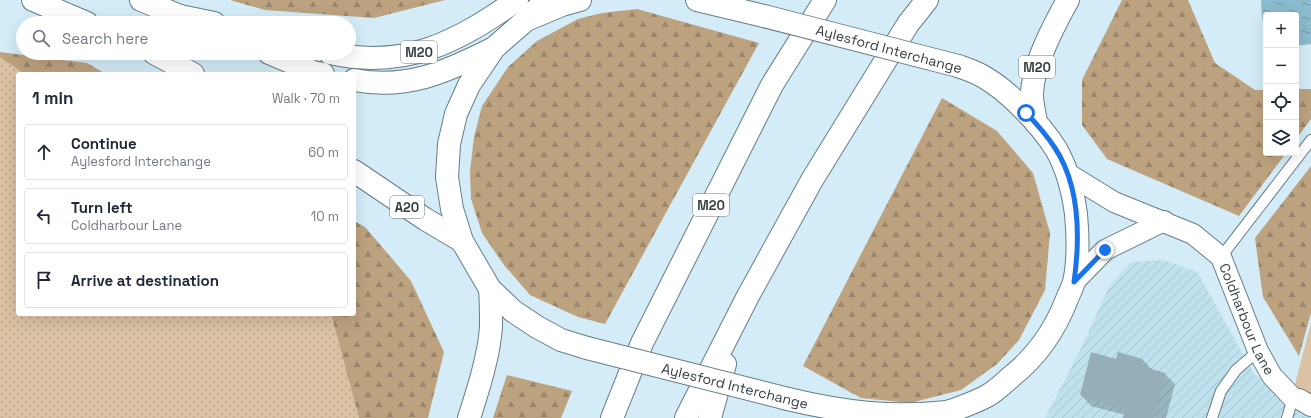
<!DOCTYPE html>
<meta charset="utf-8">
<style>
:root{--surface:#fff;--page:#f6f6f7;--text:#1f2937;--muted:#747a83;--line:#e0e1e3}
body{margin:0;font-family:"Space Grotesk",sans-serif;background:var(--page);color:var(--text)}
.controls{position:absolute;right:12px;top:12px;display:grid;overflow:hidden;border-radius:4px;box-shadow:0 4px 16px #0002}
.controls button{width:36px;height:36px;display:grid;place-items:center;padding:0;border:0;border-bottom:1px solid var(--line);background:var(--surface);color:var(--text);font:20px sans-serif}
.stop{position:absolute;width:12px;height:12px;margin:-9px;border:3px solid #1a73e8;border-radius:50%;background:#fff}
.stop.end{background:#1a73e8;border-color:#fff;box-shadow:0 1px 4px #0008}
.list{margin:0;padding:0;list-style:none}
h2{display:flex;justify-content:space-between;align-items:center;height:52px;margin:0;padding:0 16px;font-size:17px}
h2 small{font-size:13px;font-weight:400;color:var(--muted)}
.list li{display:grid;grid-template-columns:26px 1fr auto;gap:12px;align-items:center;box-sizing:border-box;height:56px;margin:0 8px 8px;padding:0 8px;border:1px solid var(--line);border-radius:4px}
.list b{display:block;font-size:15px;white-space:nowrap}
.list p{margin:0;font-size:13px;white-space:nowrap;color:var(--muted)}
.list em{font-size:13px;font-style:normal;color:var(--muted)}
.icon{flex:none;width:22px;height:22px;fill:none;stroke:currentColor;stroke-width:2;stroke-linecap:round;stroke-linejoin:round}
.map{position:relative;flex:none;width:1311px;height:418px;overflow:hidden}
.search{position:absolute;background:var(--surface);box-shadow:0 4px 16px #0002;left:16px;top:16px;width:340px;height:44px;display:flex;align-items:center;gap:10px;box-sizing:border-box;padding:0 14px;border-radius:22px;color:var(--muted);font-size:15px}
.panel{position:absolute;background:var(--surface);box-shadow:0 4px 16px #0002;left:16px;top:72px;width:340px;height:244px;border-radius:4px}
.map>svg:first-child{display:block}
.industrial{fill:url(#industrial-furrows)}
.grass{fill:url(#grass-dots)}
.forest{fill:url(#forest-firs)}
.pitch{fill:#dbc2a3}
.water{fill:url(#water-ripples)}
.shadow{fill:#0003}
.building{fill:#96aeb8}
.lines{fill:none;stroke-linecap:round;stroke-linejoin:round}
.lane-casing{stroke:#667d86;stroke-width:12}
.street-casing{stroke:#667d86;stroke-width:22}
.primary-casing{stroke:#667d86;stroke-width:24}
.highway-casing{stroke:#667d86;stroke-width:24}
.lane{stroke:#fff;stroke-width:10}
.street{stroke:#fff;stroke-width:20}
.primary{stroke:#fff;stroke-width:22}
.highway{stroke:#fff;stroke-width:22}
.primary-bridge-casing{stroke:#667d86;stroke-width:24;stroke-linecap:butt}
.primary-bridge{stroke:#fff;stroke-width:22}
.route{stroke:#1a73e8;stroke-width:5}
.labels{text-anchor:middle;stroke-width:3;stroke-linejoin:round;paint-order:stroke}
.shield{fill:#fff;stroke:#71787b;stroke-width:1}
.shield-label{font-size:13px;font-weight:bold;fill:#343e42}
.street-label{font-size:14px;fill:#343e42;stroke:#fff}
</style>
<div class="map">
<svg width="1311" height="418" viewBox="0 0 1311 418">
<defs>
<pattern id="industrial-furrows" width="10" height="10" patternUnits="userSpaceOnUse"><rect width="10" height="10" fill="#bfe1ee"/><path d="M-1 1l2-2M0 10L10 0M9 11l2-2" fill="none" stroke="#a5c2cd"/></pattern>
<pattern id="grass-dots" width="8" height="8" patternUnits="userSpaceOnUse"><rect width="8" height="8" fill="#dbc2a3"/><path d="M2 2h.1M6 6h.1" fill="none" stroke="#b29f86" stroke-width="1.8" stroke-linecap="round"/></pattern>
<pattern id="forest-firs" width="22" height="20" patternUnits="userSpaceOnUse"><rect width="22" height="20" fill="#bda27f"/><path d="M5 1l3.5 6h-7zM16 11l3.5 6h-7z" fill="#9a856a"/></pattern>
<pattern id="water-ripples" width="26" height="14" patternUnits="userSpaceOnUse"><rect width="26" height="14" fill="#8bbbce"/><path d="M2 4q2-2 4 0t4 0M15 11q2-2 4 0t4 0" fill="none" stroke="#7299a9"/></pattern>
</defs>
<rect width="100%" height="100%" fill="#d3ecf7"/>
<polygon class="industrial" points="1164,260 1197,272 1254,374 1311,415 1311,418 1045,418 1081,348 1109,287 1131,262"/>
<polygon class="grass" points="0,57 24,74 18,74 18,314 331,314 359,418 0,418"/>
<g class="forest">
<polygon points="230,0 445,0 374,18 265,10"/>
<polygon points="1122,0 1188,0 1215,63 1255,90 1266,90 1266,153 1286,153 1239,216 1107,159 1082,125 1082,80"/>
<polygon points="637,9 759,43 605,324 578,317 530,295 504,265 482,233 471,199 470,171 474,137 482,106 508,67 537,41 578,19 602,13"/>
<polygon points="0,52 87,63 106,74 24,74 0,57"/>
<polygon points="1296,89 1311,89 1311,119 1296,139"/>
<polygon points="942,98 997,131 1033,173 1050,233 1045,290 1019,340 997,364 961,390 910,403 861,398 803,366"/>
<polygon points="1311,166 1311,313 1299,356 1263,297 1255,238"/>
<polygon points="354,221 365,227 411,281 444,352 428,418 359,418 331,314 354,314"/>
<polygon points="507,375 572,391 561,418 493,418"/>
</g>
<polygon class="pitch" points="1311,323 1311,398 1294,388"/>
<polygon class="water" points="1261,0 1311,0 1311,44 1296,46 1296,15 1266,15 1266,24 1262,19"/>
<polygon class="shadow" points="1118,354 1143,360 1153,371 1165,374 1175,384 1166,418 1124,418 1125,415 1091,406 1081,395 1117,360"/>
<polygon class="building" points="1091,352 1116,359 1118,352 1143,359 1141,366 1165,373 1153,418 1123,418 1126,408 1080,395"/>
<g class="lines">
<g class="lane-casing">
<g id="lane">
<polyline points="1221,257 1311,140"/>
<polyline points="1212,418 1221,391 1236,370 1258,351"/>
<polyline points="1287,418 1293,398"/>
</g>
</g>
<g class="street-casing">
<g id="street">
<path id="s1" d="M1067 173 1114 202 1193 234 1221 257 1258 351 1272 376 1293 398 1299 399 1311 406"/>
<polyline points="1074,282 1105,250 1164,221"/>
</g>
</g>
<g class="primary-casing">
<g id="primary">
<polyline points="33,0 87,23"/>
<polyline points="141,0 197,23"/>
<polyline points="580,0 562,5 526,20 494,48 469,85 456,114 449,144 447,177 452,209 462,241 490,289 513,311 537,327 561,340 587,348"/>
<polyline points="697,0 764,16"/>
<polyline points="154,53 193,74"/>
<polyline points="269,53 316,73 323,74"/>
<path d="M354 80C407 90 446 72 492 49"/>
<polyline points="354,171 425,219 462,241"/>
<path d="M788 399C842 412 891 418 947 412 955 410 980 400 987 396 996 391 1004 383 1012 376 1037 356 1055 330 1067 299 1069 294 1072 288 1074 282 1079 260 1078 236 1076 214 1073 192 1067 168 1056 149 1040 124 1010 92 984 77 976 72 967 69 958 66"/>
</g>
</g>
<g class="highway-casing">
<g id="highway">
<polyline points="180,16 214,23"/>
<polyline points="526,20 546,0"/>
<path d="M330 53C406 70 457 42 517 0"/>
<path d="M1036 123C1035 114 1032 104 1032 95 1032 66 1054 25 1068 0"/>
<path d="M469 418C478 390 489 356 491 327 491 314 491 302 490 289"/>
<polyline points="612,418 642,343 772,85 825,0"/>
<polyline points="686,418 748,296 812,180 908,24 927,0"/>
<polyline points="710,418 725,364"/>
<polyline points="933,418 948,412"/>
</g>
</g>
<use href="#lane" class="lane"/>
<use href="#street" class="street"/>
<use href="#primary" class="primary"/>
<use href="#highway" class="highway"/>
<g class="primary-bridge-casing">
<g id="primary-bridge">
<polyline points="764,16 958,66"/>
<polyline points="587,348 788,399"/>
</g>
</g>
<use href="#primary-bridge" class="primary-bridge"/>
</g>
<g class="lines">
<path class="route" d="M1026 113C1037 124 1047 136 1055 148 1080 186 1080 239 1074 282L1105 250"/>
</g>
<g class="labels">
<g class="shield">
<rect x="401" y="41" width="36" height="22" rx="3"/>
<rect x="1019" y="56" width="36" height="22" rx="3"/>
<rect x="693" y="194" width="36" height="22" rx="3"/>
<rect x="390" y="196" width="34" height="22" rx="3"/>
</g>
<g class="shield-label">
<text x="419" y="57">M20</text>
<text x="1037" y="72">M20</text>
<text x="711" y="210">M20</text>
<text x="407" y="212">A20</text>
</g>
<g class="street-label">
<text transform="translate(889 49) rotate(15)" y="5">Aylesford Interchange</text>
<text dy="5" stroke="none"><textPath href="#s1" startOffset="244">Coldharbour Lane</textPath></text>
<text transform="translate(735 386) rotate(14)" y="5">Aylesford Interchange</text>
</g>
</g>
</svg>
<div class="controls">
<button>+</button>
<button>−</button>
<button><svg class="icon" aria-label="locate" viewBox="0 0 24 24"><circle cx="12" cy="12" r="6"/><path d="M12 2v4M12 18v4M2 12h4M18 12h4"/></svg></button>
<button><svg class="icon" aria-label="layers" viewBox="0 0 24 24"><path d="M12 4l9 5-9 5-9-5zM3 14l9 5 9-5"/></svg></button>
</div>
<div class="stop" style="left:1026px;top:113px"></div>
<div class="stop end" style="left:1105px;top:250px"></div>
<div class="search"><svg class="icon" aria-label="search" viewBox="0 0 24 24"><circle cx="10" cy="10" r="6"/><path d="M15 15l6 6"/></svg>Search here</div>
<section class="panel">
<h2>1 min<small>Walk · 70 m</small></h2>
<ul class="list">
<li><svg class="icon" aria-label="ahead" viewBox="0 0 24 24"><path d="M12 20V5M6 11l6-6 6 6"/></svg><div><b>Continue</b><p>Aylesford Interchange</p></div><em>60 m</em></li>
<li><svg class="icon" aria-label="left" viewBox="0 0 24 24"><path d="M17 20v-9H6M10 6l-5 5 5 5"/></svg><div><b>Turn left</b><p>Coldharbour Lane</p></div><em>10 m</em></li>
<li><svg class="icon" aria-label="arrive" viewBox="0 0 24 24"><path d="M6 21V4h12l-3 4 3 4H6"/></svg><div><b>Arrive at destination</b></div></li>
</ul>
</section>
</div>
